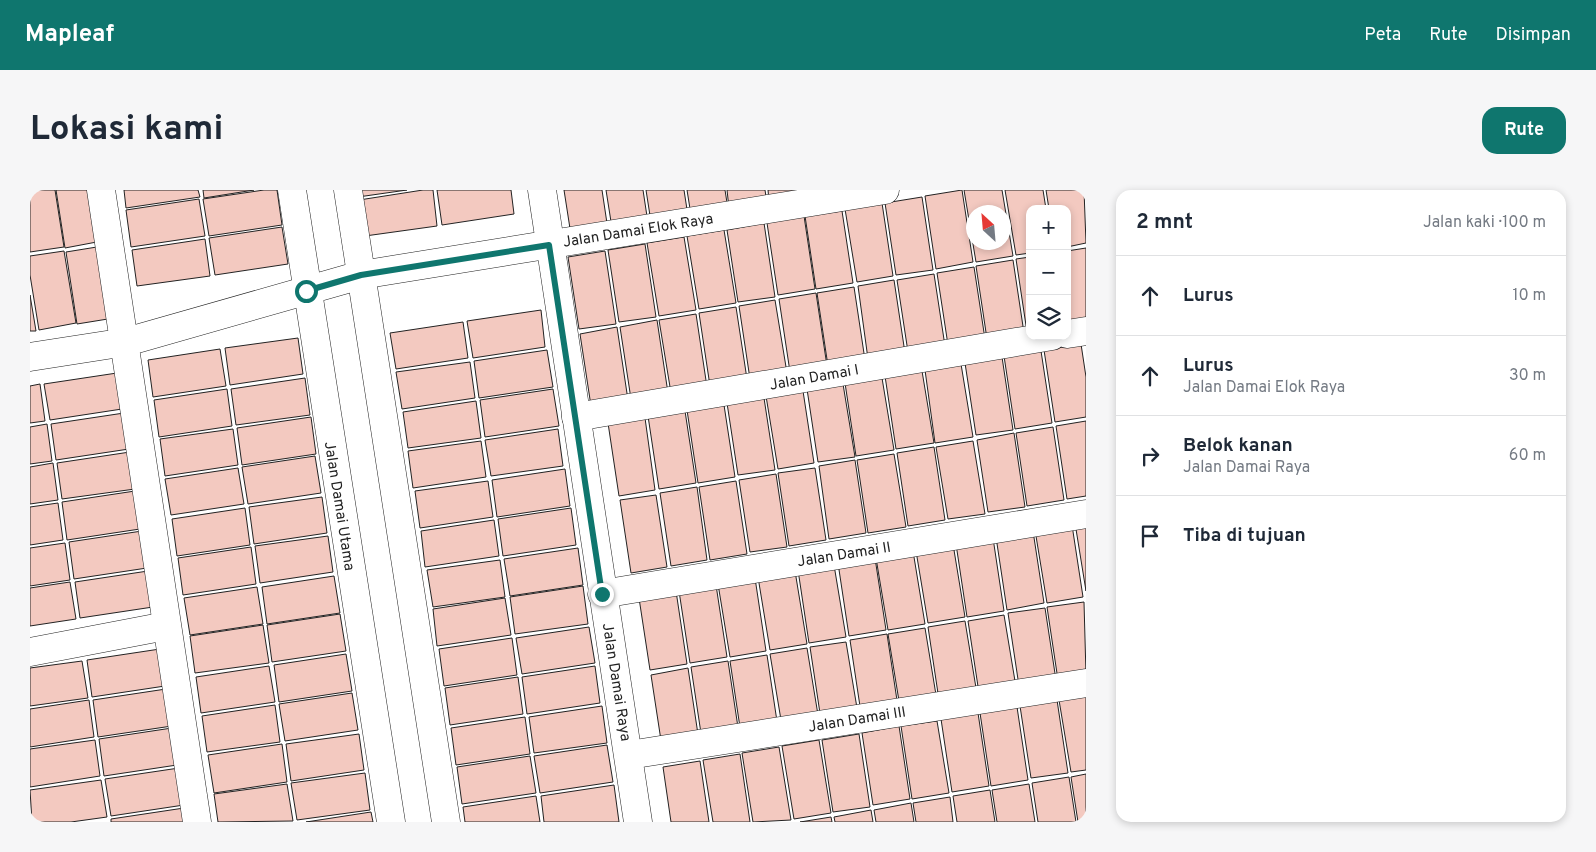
<!DOCTYPE html>
<html lang="id">
<meta charset="utf-8">
<style>
:root{--surface:#fff;--page:#f6f6f7;--text:#1f2937;--muted:#747a83;--line:#e0e1e3;--accent:#0f766e}
body{margin:0;font-family:Overpass,sans-serif;background:var(--page);color:var(--text)}
.controls{position:absolute;right:15px;top:15px;display:grid;overflow:hidden;border-radius:10px;box-shadow:0 2px 8px #0003}
.controls button{width:45px;height:45px;display:grid;place-items:center;padding:0;border:0;border-bottom:1px solid var(--line);background:var(--surface);color:var(--text);font:25px sans-serif}
.compass{position:absolute;left:936px;top:15px;width:45px;height:45px;border-radius:50%;background:var(--surface);box-shadow:0 2px 8px #0003;rotate:334deg}
.stop{position:absolute;width:15px;height:15px;margin:-11px;border:4px solid #0f766e;border-radius:50%;background:#fff}
.stop.end{background:#0f766e;border-color:#fff;box-shadow:0 1px 5px #0008}
.list{margin:0;padding:0;list-style:none}
h2{display:flex;justify-content:space-between;align-items:center;height:65px;margin:0;padding:0 20px;font-size:21px}
h2 small{font-size:16px;font-weight:400;color:var(--muted)}
.list li{display:grid;grid-template-columns:32px 1fr auto;gap:15px;align-items:center;box-sizing:border-box;height:80px;padding:0 20px;border-top:1px solid var(--line)}
.list b{display:block;font-size:19px;white-space:nowrap}
.list p{margin:0;font-size:16px;white-space:nowrap;color:var(--muted)}
.list em{font-size:16px;font-style:normal;color:var(--muted)}
.icon{flex:none;width:28px;height:28px;fill:none;stroke:currentColor;stroke-width:2;stroke-linecap:round;stroke-linejoin:round}
.map{position:relative;flex:none;width:1056px;height:632px;overflow:hidden;border-radius:15px}
header{display:flex;align-items:center;gap:30px;box-sizing:border-box;height:70px;padding:0 25px;background:var(--accent);color:#fff}
header strong{font-size:24px}
nav{display:flex;gap:28px;margin-inline-start:auto;font-size:18px}
.intro{display:flex;align-items:center;justify-content:space-between;box-sizing:border-box;height:120px;padding:0 30px}
h1{margin:0;font-size:35px}
.button{padding:12px 22px;border-radius:15px;background:var(--accent);color:#fff;font-size:18px;font-weight:700}
main{display:flex;gap:30px;padding:0 30px}
aside{flex:1;background:var(--surface);border-radius:15px;box-shadow:0 2px 8px #0003}
.map>svg:first-child{display:block}
.building{fill:#f3c9c0;stroke:#222;fill-rule:evenodd}
.lines{fill:none;stroke-linecap:round;stroke-linejoin:round}
.minor-casing{stroke:#222;stroke-width:29}
.minor{stroke:#fff;stroke-width:28}
.route{stroke:#0f766e;stroke-width:6}
.labels{text-anchor:middle;stroke-width:4;stroke-linejoin:round;paint-order:stroke}
.street-label{font-size:15px;fill:#222;stroke:#fff}
</style>
<header>
<strong>Mapleaf</strong>
<nav><a>Peta</a><a>Rute</a><a>Disimpan</a></nav>
</header>
<div class="intro"><h1>Lokasi kami</h1><a class="button">Rute</a></div>
<main>
<div class="map">
<svg width="1056" height="632" viewBox="0 0 1056 632">
<rect width="100%" height="100%" fill="#fff"/>
<g class="building">
<polygon points="0,0 25,0 34,57 0,62"/>
<polygon points="26,0 64,0 72,51 35,58"/>
<polygon points="94,0 168,0 170,7 96,18"/>
<polygon points="173,0 224,0 174,8"/>
<polygon points="234,0 247,0 252,35 179,46 173,9"/>
<polygon points="327,0 377,0 328,7"/>
<polygon points="393,0 403,0 407,36 335,46 329,10"/>
<polygon points="407,0 481,0 484,24 412,35"/>
<polygon points="534,0 572,0 578,40 541,45"/>
<polygon points="576,0 613,0 618,33 582,38"/>
<polygon points="616,0 654,0 658,26 621,32"/>
<polygon points="657,0 695,0 698,19 661,25"/>
<polygon points="697,0 735,0 737,13 699,18"/>
<polygon points="738,0 776,0 739,11"/>
<polygon points="932,0 943,72 906,79 895,6"/>
<path d="M934 0H972L983 66 946 72ZM944 22H974V52H944Z"/>
<polygon points="975,0 1013,0 1016,19 1000,19 1000,63 986,65"/>
<polygon points="1016,0 1054,0 1056,53 1037,57 1037,19 1019,19"/>
<polygon points="892,7 903,80 866,85 855,13"/>
<polygon points="169,9 175,46 101,57 96,20"/>
<polygon points="852,13 863,86 827,92 815,19"/>
<polygon points="812,21 823,93 786,99 775,26"/>
<polygon points="774,26 785,99 748,105 737,33"/>
<polygon points="734,33 745,107 708,112 697,40"/>
<polygon points="252,37 258,74 185,85 179,48"/>
<polygon points="694,40 706,113 669,119 657,46"/>
<polygon points="654,47 666,120 629,126 617,53"/>
<polygon points="175,49 180,86 107,96 102,60"/>
<polygon points="615,54 626,127 589,132 578,60"/>
<polygon points="73,56 84,128 47,134 36,62"/>
<polygon points="1056,58 1056,132 1037,135 1037,61"/>
<polygon points="34,61 46,133 9,140 0,85 0,66"/>
<polygon points="575,61 586,134 549,139 538,67"/>
<polygon points="1000,67 1000,141 997,142 986,69"/>
<polygon points="983,70 994,143 957,149 946,76"/>
<polygon points="944,77 955,149 918,155 907,83"/>
<polygon points="904,84 915,156 878,162 867,90"/>
<polygon points="864,90 875,163 838,169 828,96"/>
<polygon points="824,97 835,170 798,176 787,103"/>
<polygon points="786,103 797,176 760,182 749,109"/>
<polygon points="0,105 6,141 0,141"/>
<polygon points="745,110 757,183 720,189 709,116"/>
<polygon points="706,117 717,189 680,196 669,123"/>
<polygon points="511,120 515,157 443,168 437,131"/>
<polygon points="666,124 677,197 641,203 629,130"/>
<polygon points="627,130 638,203 601,209 590,137"/>
<polygon points="433,132 438,168 366,179 360,143"/>
<polygon points="587,137 598,210 561,216 550,144"/>
<polygon points="268,148 273,184 200,195 195,158"/>
<polygon points="1051,154 1056,187 1056,227 1025,232 1014,160"/>
<polygon points="190,159 196,196 123,207 118,170"/>
<polygon points="517,160 523,197 449,208 444,171"/>
<polygon points="1011,161 1022,233 985,239 974,166"/>
<polygon points="972,167 983,240 946,245 935,173"/>
<polygon points="440,172 445,208 372,219 366,182"/>
<polygon points="931,174 943,247 905,253 895,180"/>
<polygon points="892,181 904,253 866,259 855,186"/>
<polygon points="87,183 92,219 20,230 14,194"/>
<polygon points="275,188 280,225 206,235 201,199"/>
<polygon points="852,188 864,260 826,266 815,193"/>
<polygon points="10,194 15,231 0,233 0,196"/>
<polygon points="813,194 825,267 788,272 777,199"/>
<polygon points="197,199 202,236 129,247 124,210"/>
<polygon points="523,199 529,236 455,247 450,210"/>
<polygon points="773,201 784,273 748,279 736,206"/>
<polygon points="734,208 745,280 708,285 697,213"/>
<polygon points="446,211 451,248 378,258 373,222"/>
<polygon points="694,215 705,287 668,293 657,220"/>
<polygon points="655,221 666,293 629,299 618,226"/>
<polygon points="94,223 99,259 26,270 21,234"/>
<polygon points="281,227 286,264 212,275 207,238"/>
<polygon points="615,228 625,300 589,306 578,233"/>
<polygon points="1056,231 1056,306 1037,309 1026,236"/>
<polygon points="17,234 22,271 0,274 0,237"/>
<polygon points="1023,237 1034,310 997,316 986,243"/>
<polygon points="203,239 208,275 135,286 130,249"/>
<polygon points="528,239 533,276 461,286 455,250"/>
<polygon points="984,243 995,317 958,322 947,250"/>
<polygon points="451,251 456,287 383,298 378,261"/>
<polygon points="943,251 955,324 918,329 906,257"/>
<polygon points="904,257 915,330 878,336 867,263"/>
<polygon points="100,262 105,299 32,309 27,273"/>
<polygon points="864,264 876,337 838,343 827,270"/>
<polygon points="285,266 291,303 218,314 212,277"/>
<polygon points="825,270 836,343 799,349 789,276"/>
<polygon points="23,273 28,310 0,314 0,277"/>
<polygon points="208,278 214,314 141,325 135,289"/>
<polygon points="785,278 796,350 759,356 748,283"/>
<polygon points="535,279 540,316 467,327 462,290"/>
<polygon points="746,284 757,357 720,362 709,290"/>
<polygon points="458,291 463,327 390,338 385,301"/>
<polygon points="706,291 717,364 680,370 669,297"/>
<polygon points="667,297 677,370 641,376 630,303"/>
<polygon points="105,301 110,339 37,350 32,312"/>
<polygon points="626,305 637,377 601,383 590,310"/>
<polygon points="292,307 297,343 224,354 219,317"/>
<polygon points="28,313 33,350 0,355 0,317"/>
<polygon points="215,318 220,355 147,366 142,329"/>
<polygon points="541,318 546,355 473,366 468,329"/>
<polygon points="464,330 469,366 395,377 391,341"/>
<polygon points="1056,332 1056,401 1045,333"/>
<polygon points="1042,335 1053,407 1017,413 1005,340"/>
<polygon points="112,341 117,378 44,389 39,352"/>
<polygon points="1003,341 1014,413 977,420 966,347"/>
<polygon points="298,346 303,382 230,393 225,356"/>
<polygon points="963,348 974,421 937,427 926,354"/>
<polygon points="35,353 40,390 0,396 0,358"/>
<polygon points="923,354 935,427 898,433 886,361"/>
<polygon points="221,357 226,394 153,405 148,368"/>
<polygon points="548,358 553,395 480,406 474,369"/>
<polygon points="883,361 895,434 858,440 846,368"/>
<polygon points="845,368 856,440 819,446 808,373"/>
<polygon points="470,370 475,407 403,417 397,380"/>
<polygon points="804,375 816,447 779,453 768,380"/>
<polygon points="118,381 123,417 50,428 45,392"/>
<polygon points="765,381 777,454 740,460 728,387"/>
<polygon points="304,386 310,423 237,434 232,397"/>
<polygon points="725,388 736,461 700,467 688,394"/>
<polygon points="40,392 46,429 0,436 0,398"/>
<polygon points="686,395 697,467 660,473 649,401"/>
<polygon points="553,396 558,434 485,444 480,407"/>
<polygon points="227,397 233,434 160,445 154,408"/>
<polygon points="646,401 657,474 620,480 609,408"/>
<polygon points="475,408 481,445 407,456 403,419"/>
<polygon points="1054,412 1056,485 1028,490 1017,417"/>
<polygon points="1015,418 1026,490 989,496 978,423"/>
<polygon points="310,424 316,461 242,472 237,435"/>
<polygon points="974,425 986,497 949,503 938,431"/>
<polygon points="935,431 947,504 909,510 898,437"/>
<polygon points="233,435 239,473 165,483 160,446"/>
<polygon points="559,437 565,473 492,484 486,448"/>
<polygon points="895,438 907,511 870,517 858,444"/>
<polygon points="857,444 868,517 831,523 820,450"/>
<polygon points="482,448 487,485 414,496 409,459"/>
<polygon points="816,452 828,524 791,530 780,457"/>
<polygon points="777,458 789,531 752,536 740,464"/>
<polygon points="130,459 135,496 62,507 57,470"/>
<polygon points="316,464 322,501 249,512 244,475"/>
<polygon points="737,465 748,538 711,544 700,471"/>
<polygon points="52,471 58,508 0,516 0,478"/>
<polygon points="698,471 709,544 672,550 661,477"/>
<polygon points="239,476 245,512 171,523 166,487"/>
<polygon points="565,476 570,513 497,524 492,487"/>
<polygon points="658,478 669,551 632,557 621,485"/>
<polygon points="488,487 493,524 420,535 415,498"/>
<polygon points="136,499 142,536 68,547 63,510"/>
<polygon points="322,503 328,540 255,551 249,514"/>
<polygon points="1056,505 1056,580 1041,582 1029,510"/>
<polygon points="59,510 64,547 0,557 0,519"/>
<polygon points="1027,510 1038,583 1001,588 990,516"/>
<polygon points="245,515 250,552 177,562 172,526"/>
<polygon points="572,516 577,553 504,563 499,527"/>
<polygon points="987,517 998,590 961,596 950,523"/>
<polygon points="948,523 959,596 922,602 911,529"/>
<polygon points="495,527 500,564 426,575 421,538"/>
<polygon points="907,531 919,603 882,609 871,536"/>
<polygon points="869,536 880,609 843,615 832,543"/>
<polygon points="142,538 147,575 74,586 69,549"/>
<polygon points="329,544 334,580 261,591 256,554"/>
<polygon points="829,544 840,617 803,622 792,550"/>
<polygon points="65,550 70,586 0,597 0,559"/>
<polygon points="789,550 801,623 764,629 752,556"/>
<polygon points="252,554 257,592 184,603 178,565"/>
<polygon points="577,555 583,592 510,603 504,566"/>
<polygon points="749,557 761,630 723,632 712,563"/>
<polygon points="710,564 720,632 683,632 673,570"/>
<polygon points="500,566 506,603 432,614 427,577"/>
<polygon points="670,571 679,632 641,632 633,577"/>
<polygon points="149,578 154,615 81,626 75,589"/>
<polygon points="335,583 340,620 267,630 261,593"/>
<polygon points="1056,584 1056,632 1048,632 1041,587"/>
<polygon points="1039,587 1046,632 1008,632 1002,593"/>
<polygon points="71,590 77,627 41,632 2,632 0,600"/>
<polygon points="257,594 263,631 188,632 184,604"/>
<polygon points="999,594 1005,632 967,632 962,600"/>
<polygon points="584,595 589,632 514,632 511,606"/>
<polygon points="960,600 965,632 927,632 923,606"/>
<polygon points="506,606 510,632 435,632 433,617"/>
<polygon points="920,607 923,632 886,632 883,613"/>
<polygon points="881,613 884,632 846,632 844,620"/>
<polygon points="154,618 156,632 81,632 81,629"/>
<polygon points="841,620 843,632 805,632 804,627"/>
<polygon points="341,622 343,632 276,632"/>
<polygon points="801,627 802,632 770,632"/>
</g>
<g class="lines">
<g class="minor-casing">
<g id="minor">
<polyline points="71,0 167,632"/>
<polyline points="262,0 361,632"/>
<polyline points="318,0 416,632"/>
<polyline points="512,0 608,632"/>
<polyline points="1037,144 1056,141"/>
<polyline points="0,167 96,152 331,85 855,0"/>
<polyline points="546,227 1022,146"/>
<polyline points="572,404 1056,324"/>
<polyline points="0,462 136,436"/>
<polyline points="599,565 1056,493"/>
</g>
</g>
<use href="#minor" class="minor"/>
</g>
<g class="lines">
<polyline class="route" points="276,101 331,85 519,55 572,404"/>
</g>
<g class="labels">
<g class="street-label">
<text transform="translate(608 40) rotate(-9)" y="5">Jalan Damai Elok Raya</text>
<text transform="translate(784 187) rotate(-10)" y="5">Jalan Damai I</text>
<text transform="translate(310 316) rotate(81)" y="5">Jalan Damai Utama</text>
<text transform="translate(814 364) rotate(-9)" y="5">Jalan Damai II</text>
<text transform="translate(587 492) rotate(81)" y="5">Jalan Damai Raya</text>
<text transform="translate(827 529) rotate(-9)" y="5">Jalan Damai III</text>
</g>
</g>
</svg>
<div class="controls">
<button>+</button>
<button>−</button>
<button><svg class="icon" aria-label="layers" viewBox="0 0 24 24"><path d="M12 4l9 5-9 5-9-5zM3 14l9 5 9-5"/></svg></button>
</div>
<svg class="compass" viewBox="-18 -18 36 36"><path d="M0-13l5 13h-10z" fill="#e53935"/><path d="M0 13l5-13h-10z" fill="#747a83"/></svg>
<div class="stop" style="left:276px;top:101px"></div>
<div class="stop end" style="left:572px;top:404px"></div>
</div>
<aside>
<h2>2 mnt<small>Jalan kaki · 100 m</small></h2>
<ul class="list">
<li><svg class="icon" aria-label="ahead" viewBox="0 0 24 24"><path d="M12 20V5M6 11l6-6 6 6"/></svg><div><b>Lurus</b></div><em>10 m</em></li>
<li><svg class="icon" aria-label="ahead" viewBox="0 0 24 24"><path d="M12 20V5M6 11l6-6 6 6"/></svg><div><b>Lurus</b><p>Jalan Damai Elok Raya</p></div><em>30 m</em></li>
<li><svg class="icon" aria-label="right" viewBox="0 0 24 24"><path d="M7 20v-9h11M14 6l5 5-5 5"/></svg><div><b>Belok kanan</b><p>Jalan Damai Raya</p></div><em>60 m</em></li>
<li><svg class="icon" aria-label="arrive" viewBox="0 0 24 24"><path d="M6 21V4h12l-3 4 3 4H6"/></svg><div><b>Tiba di tujuan</b></div></li>
</ul>
</aside>
</main>
